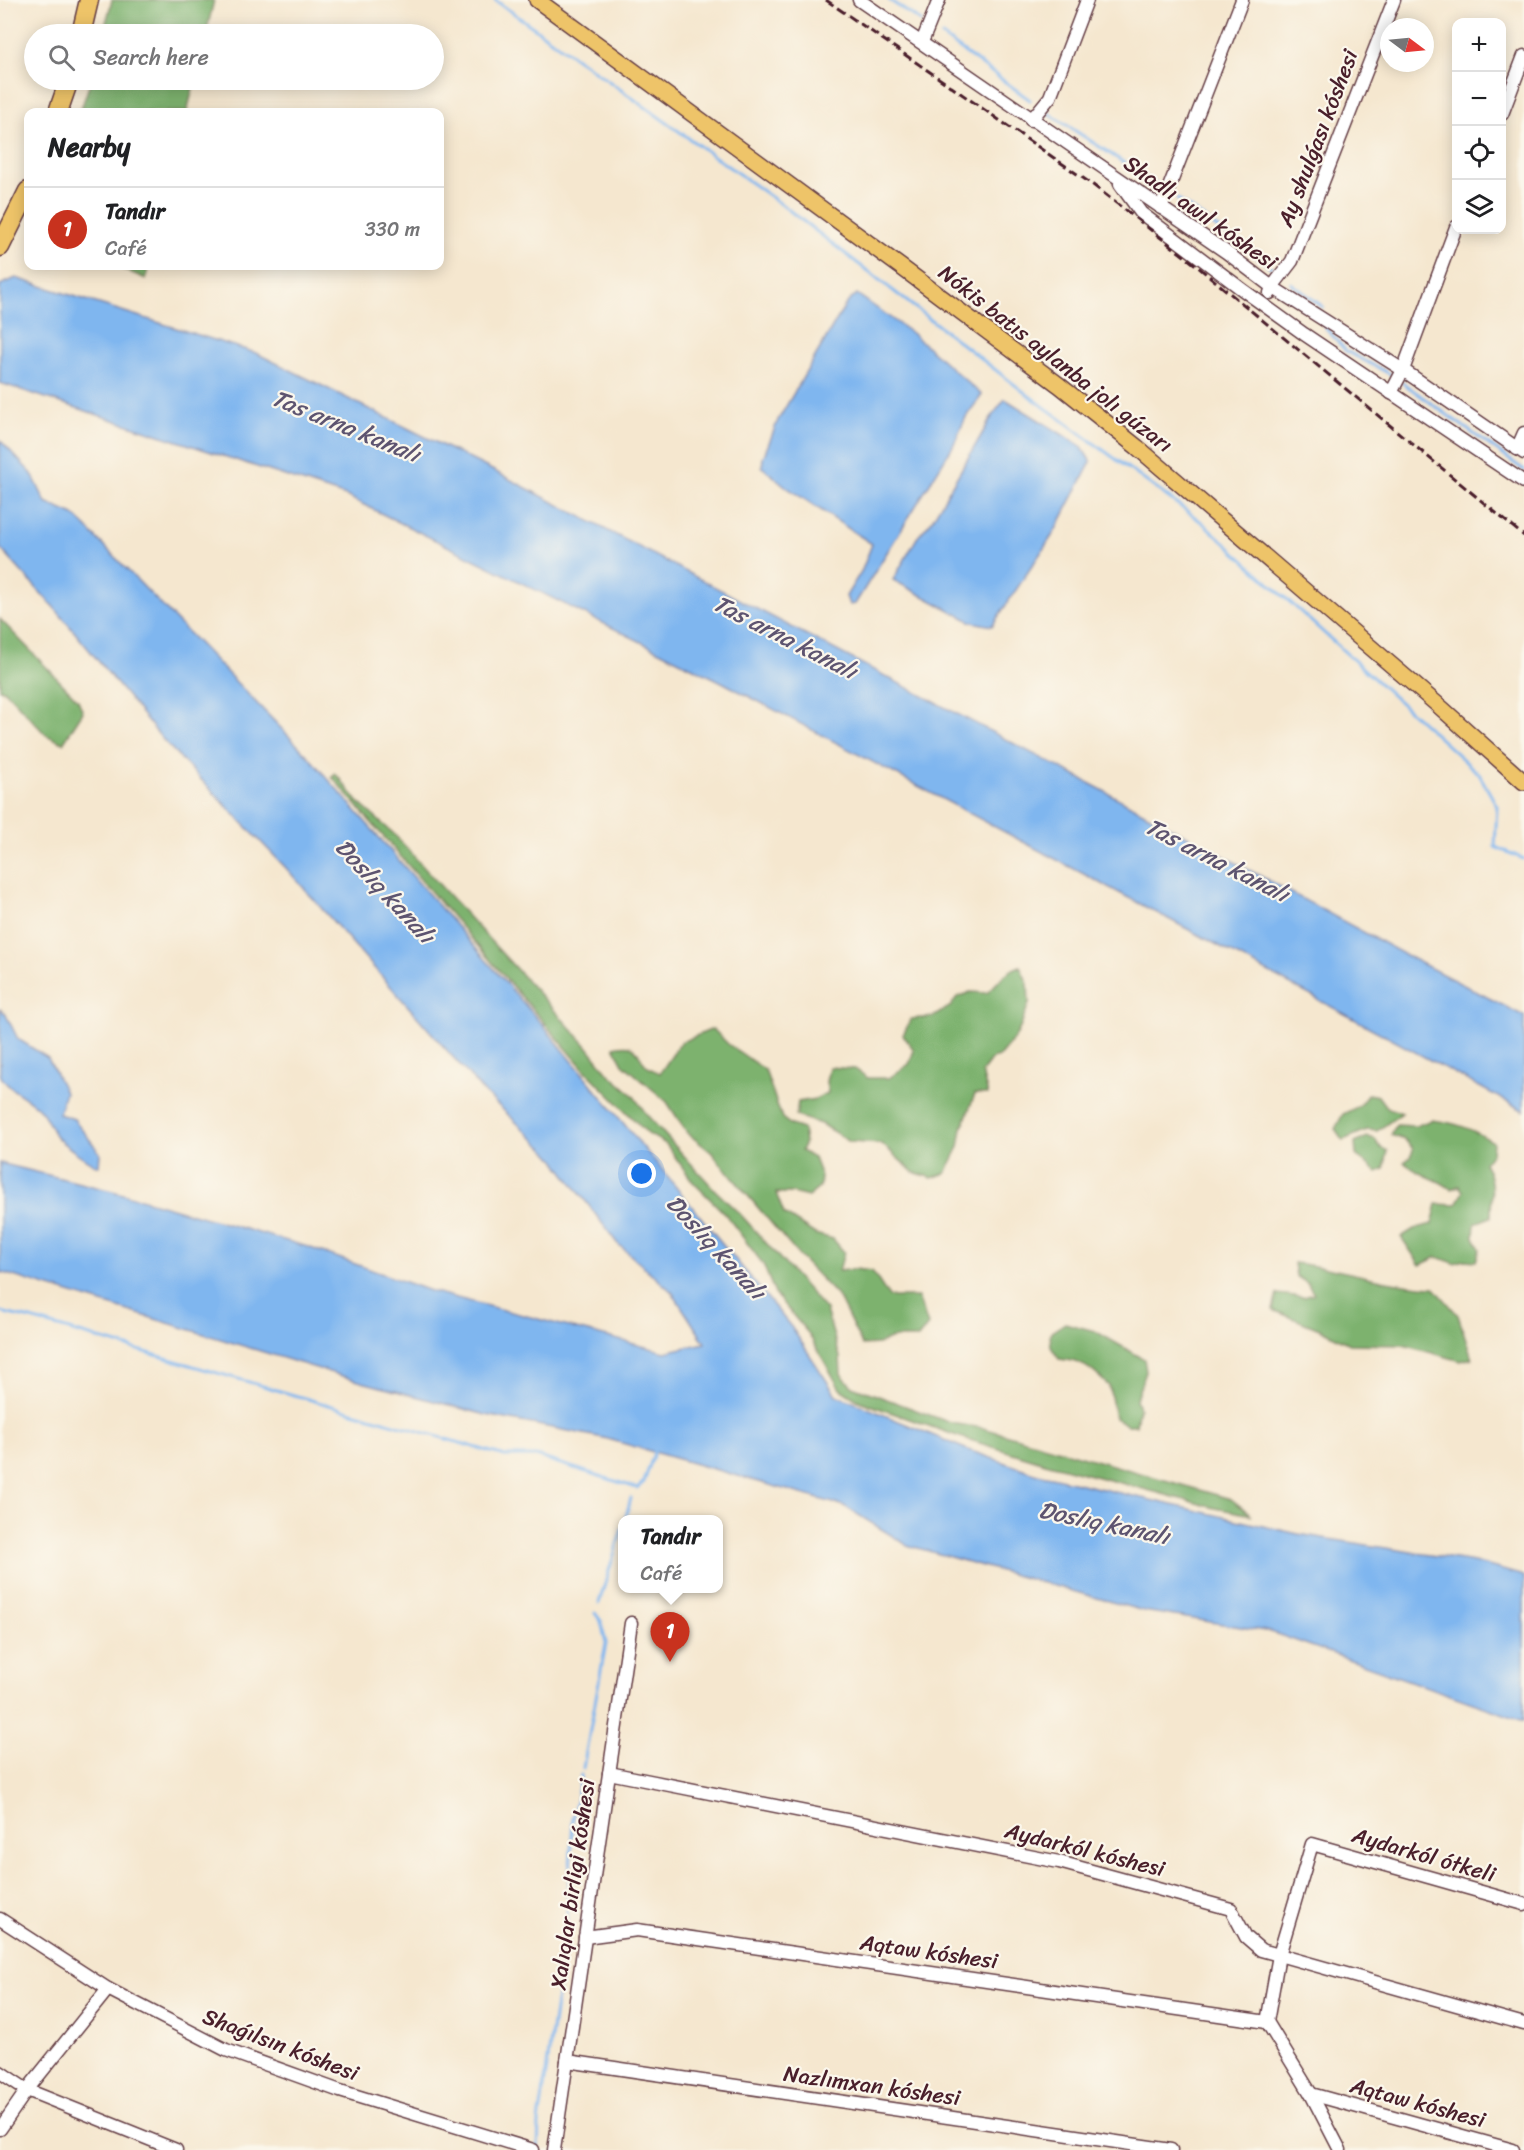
<!DOCTYPE html>
<meta charset="utf-8">
<style>
:root{--surface:#fff;--page:#f6f6f6;--text:#202124;--muted:#757577;--line:#e0e0e0;--accent:#c8321e}
body{margin:0;font-family:Sriracha,sans-serif;background:var(--page);color:var(--text)}
.controls{position:absolute;right:18px;top:18px;display:grid;overflow:hidden;border-radius:12px;box-shadow:0 3px 15px #0003}
.controls button{width:54px;height:54px;display:grid;place-items:center;padding:0;border:0;border-bottom:2px solid var(--line);background:var(--surface);color:var(--text);font:30px sans-serif}
.compass{position:absolute;left:1380px;top:18px;width:54px;height:54px;border-radius:50%;background:var(--surface);box-shadow:0 3px 15px #0003;rotate:106deg}
.you{position:absolute;left:642px;top:1174px;width:21px;height:21px;margin:-15px;border:4px solid #fff;border-radius:50%;background:#1a73e8;box-shadow:0 0 0 9px #1a73e833}
.badge{display:grid;place-items:center;width:39px;height:39px;border-radius:50%;background:var(--accent);color:#fff;font-size:20px;font-weight:700}
.pin{position:absolute;translate:-50% -50px;filter:drop-shadow(0 2px 3px #0008)}
.pin::after{content:'';position:absolute;top:32px;width:21px;height:18px;background:inherit;clip-path:polygon(0 0,100% 0,50% 100%)}
.popup{position:absolute;left:618px;top:1515px;width:105px;height:78px;box-sizing:border-box;display:grid;place-content:center;border-radius:12px;background:var(--surface);filter:drop-shadow(0 2px 4px #0005);font-size:20px;white-space:nowrap;color:var(--muted)}
.popup b{font-size:22px;color:var(--text)}
.popup::after{content:'';position:absolute;left:50%;top:100%;margin-left:-12px;border:12px solid transparent;border-top-color:var(--surface)}
.list{margin:0;padding:0;list-style:none}
h2{display:flex;justify-content:space-between;align-items:center;height:78px;margin:0;padding:0 24px;font-size:26px}
h2 small{font-size:20px;font-weight:400;color:var(--muted)}
.list li{display:grid;grid-template-columns:39px 1fr auto;gap:18px;align-items:center;box-sizing:border-box;height:84px;padding:0 24px;border-top:2px solid var(--line)}
.list b{display:block;font-size:22px;white-space:nowrap}
.list p{margin:0;font-size:20px;white-space:nowrap;color:var(--muted)}
.list em{font-size:20px;font-style:normal;color:var(--muted)}
.icon{flex:none;width:33px;height:33px;fill:none;stroke:currentColor;stroke-width:2;stroke-linecap:round;stroke-linejoin:round}
.map{position:relative;flex:none;width:1524px;height:2150px;overflow:hidden}
.search{position:absolute;background:var(--surface);box-shadow:0 3px 15px #0003;left:24px;top:24px;width:420px;height:66px;display:flex;align-items:center;gap:15px;box-sizing:border-box;padding:0 21px;border-radius:33px;color:var(--muted);font-size:22px}
.panel{position:absolute;background:var(--surface);box-shadow:0 3px 15px #0003;left:24px;top:108px;width:420px;height:162px;border-radius:12px}
.map>svg:first-child{display:block}
.forest{fill:#7db26e;stroke:#64684c;stroke-width:1.5}
.water{fill:#7fb6ef;stroke:#646a8d;stroke-width:1.5}
.lines{fill:none;stroke-linecap:round;stroke-linejoin:round}
.stream{stroke:#7fb6ef;stroke-width:3}
.minor-casing{stroke:#643d44;stroke-width:15}
.major-casing{stroke:#643d44;stroke-width:18}
.highway-casing{stroke:#643d44;stroke-width:21}
.minor{stroke:#fff;stroke-width:12}
.major{stroke:#eec469;stroke-width:15}
.highway{stroke:#eec469;stroke-width:18}
.rail{stroke:#4a1f2b;stroke-width:3;stroke-dasharray:9 4.5;stroke-linecap:butt}
.labels{text-anchor:middle;stroke-width:4.5;stroke-linejoin:round;paint-order:stroke}
.street-label{font-size:22px;fill:#4a1f2b;stroke:#fbf7ec}
.water-label{font-size:24px;font-style:italic;fill:#5d5470;stroke:#fbf7ec}
</style>
<div class="map">
<svg width="1524" height="2150" viewBox="0 0 1524 2150">
<rect width="100%" height="100%" fill="#fbf7ec"/>
<filter id="ink" filterUnits="userSpaceOnUse"><feTurbulence type="fractalNoise" baseFrequency=".0167" numOctaves="2"/><feDisplacementMap in="SourceGraphic" scale="12" xChannelSelector="R" yChannelSelector="G"/><feConvolveMatrix kernelMatrix="1 2 1 2 8 2 1 2 1" color-interpolation-filters="sRGB"/></filter>
<filter id="wash" filterUnits="userSpaceOnUse"><feTurbulence type="fractalNoise" baseFrequency=".008" numOctaves="4" result="noise"/><feDisplacementMap in="SourceGraphic" scale="24" xChannelSelector="R" yChannelSelector="G"/><feGaussianBlur stdDeviation="1.35" result="paint"/><feColorMatrix in="noise" values="0 0 0 0 0 0 0 0 0 0 0 0 0 0 0 0 0 1.4 0 .05"/><feComposite in="paint" operator="in"/></filter>
<g filter="url(#wash)">
<rect width="100%" height="100%" fill="#f5e7cf"/>
<g class="forest">
<polygon points="112,0 214,0 206,34 103,34"/>
<polygon points="91,80 195,80 187,112 80,112"/>
<polygon points="116,266 149,266 146,279"/>
<polygon points="0,619 78,700 83,712 63,743 46,735 5,691 0,689"/>
<polygon points="335,773 360,804 393,833 464,912 587,1046 609,1074 633,1095 647,1115 716,1191 742,1216 826,1310 840,1357 841,1374 852,1386 951,1423 983,1428 1231,1499 1252,1515 1215,1508 1045,1463 957,1436 859,1401 840,1389 808,1333 775,1294 763,1264 726,1215 693,1182 666,1144 648,1134 584,1069 332,777"/>
<path d="M1020 966 1028 984 1029 1003 1021 1026 1016 1036 999 1057 992 1059 982 1072 988 1094H975L962 1128 959 1147 946 1173 932 1178 913 1172 882 1144 850 1142 821 1124 796 1116 798 1102 815 1099 828 1093 826 1082 829 1067 855 1069 868 1078H889L909 1064 914 1050 903 1035 911 1019 933 1017 951 1006 956 998 970 992 987 993C998 983 1005 971 1020 966Z"/>
<path d="M713 1029 728 1044 765 1070 782 1118 791 1125 803 1129 805 1142 801 1151 814 1158 821 1176 820 1187 808 1197 792 1193H776L784 1214 815 1234 833 1239 844 1252 839 1271 855 1269 872 1271 889 1297H918L928 1325 918 1338H892L878 1344 862 1345 839 1298 799 1256 711 1152 687 1133 667 1102 623 1064 614 1047C641 1041 634 1054 647 1066 650 1069 656 1071 660 1073L681 1042Z"/>
<polygon points="1368,1094 1378,1096 1386,1107 1402,1113 1377,1131 1367,1130 1343,1140 1335,1129 1343,1114 1359,1106"/>
<path d="M1431 1120C1457 1123 1471 1128 1493 1142L1492 1153 1484 1163C1495 1180 1491 1198 1491 1217L1475 1223 1474 1237 1480 1249 1476 1261 1465 1260 1454 1263 1437 1257 1420 1265 1401 1237 1414 1229 1432 1224 1437 1204 1456 1205 1463 1191 1459 1186 1451 1189C1436 1177 1418 1176 1404 1162L1411 1157 1413 1149 1405 1140 1391 1135 1396 1125 1416 1126Z"/>
<polygon points="1367,1137 1375,1139 1381,1148 1388,1151 1384,1169 1377,1172 1356,1155 1355,1143"/>
<path d="M1294 1263C1341 1268 1387 1285 1434 1287L1458 1315 1472 1358 1461 1361 1403 1345 1350 1344 1322 1330 1273 1310 1277 1294 1304 1297 1314 1294 1307 1283 1296 1276Z"/>
<path d="M1065 1323 1095 1331 1144 1359 1146 1371 1136 1399 1139 1408 1136 1425H1127L1115 1418 1109 1386C1092 1370 1084 1361 1059 1359L1051 1347 1050 1333Z"/>
</g>
<g class="water">
<polygon points="16,278 256,353 494,471 1108,793 1409,957 1524,1016 1524,1111 1210,941 720,681 346,496 0,383 0,285"/>
<polygon points="857,294 913,334 982,395 966,417 953,446 855,604 849,605 846,596 862,570 872,544 789,489 762,467 763,458 778,420 846,304"/>
<polygon points="1005,399 1081,446 1091,462 1054,533 992,626 972,622 893,580 917,538 932,520 993,415"/>
<polygon points="0,440 32,474 46,503 74,515 308,756 541,1023 792,1328 836,1395 968,1450 1038,1474 1298,1534 1474,1562 1524,1576 1524,1721 1271,1632 1144,1611 907,1545 844,1506 604,1438 486,1415 362,1382 0,1272 0,1163 116,1192 308,1247 430,1291 665,1352 705,1343 672,1292 617,1243 551,1155 482,1090 286,868 164,741 58,612 0,548"/>
<path d="M0 1009 5 1013 18 1039 48 1058 65 1092 59 1114 74 1119 100 1153 99 1166C92 1165 60 1142 55 1135 50 1127 47 1118 41 1111 30 1097 7 1091 0 1074 0 1067 0 1021 0 1009Z"/>
</g>
<g class="lines">
<g class="stream">
<polyline points="495,0 781,204 1028,395 1203,523 1479,774 1497,806 1495,847 1524,859"/>
<polyline points="889,0 921,21"/>
<polyline points="942,36 1030,100"/>
<polyline points="1048,113 1158,185"/>
<polyline points="1177,199 1271,267"/>
<polyline points="1291,283 1323,307"/>
<polyline points="1325,327 1346,351 1390,374"/>
<polyline points="1403,383 1524,470"/>
<polyline points="0,1312 31,1319 505,1456 536,1456 637,1488 644,1482 655,1450"/>
<polyline points="625,1520 631,1498"/>
<polyline points="599,1603 622,1529"/>
<polyline points="583,1768 606,1643 601,1621 595,1613"/>
<polyline points="538,2147 539,2122 566,1933 573,1819 581,1775"/>
</g>
</g>
</g>
<g filter="url(#ink)">
<g class="lines">
<g class="minor-casing">
<g id="minor">
<polyline points="859,0 1226,252 1272,287 1403,370 1524,453"/>
<polyline points="922,42 939,0"/>
<polyline points="1502,114 1524,56"/>
<polyline points="1031,120 1050,97 1087,0"/>
<polyline points="1120,184 1141,213 1243,290 1304,334 1524,482"/>
<polyline points="1161,208 1242,0"/>
<polyline points="1270,293 1272,287 1292,261 1394,0"/>
<polyline points="1391,393 1403,370 1456,227"/>
<polyline points="1517,449 1524,433"/>
<polyline points="609,1773 1059,1862 1231,1909 1246,1937 1261,1950 1524,2024"/>
<polyline points="0,1919 108,1989 226,2050 340,2091 533,2150"/>
<polyline points="585,1937 637,1930 1267,2022"/>
<polyline points="567,2061 1171,2150"/>
<polyline points="0,2072 27,2090 176,2150"/>
<polyline points="1311,2094 1513,2150"/>
<polyline points="0,2129 27,2090 108,1989"/>
<polyline points="554,2150 631,1623"/>
<polyline points="1340,2150 1311,2094 1267,2022 1279,1955 1312,1844 1524,1904"/>
</g>
</g>
<g class="major-casing">
<polyline id="major" points="537,0 901,267 1059,385 1137,447 1438,705 1524,782"/>
</g>
<g class="highway-casing">
<g id="highway">
<polyline points="81,34 89,0"/>
<polyline points="58,112 69,80"/>
<polyline points="0,247 28,191"/>
</g>
</g>
<use href="#minor" class="minor"/>
<use href="#major" class="major"/>
<use href="#highway" class="highway"/>
<polyline class="rail" points="826,0 1093,185 1192,262 1524,536"/>
</g>
</g>
<g class="labels">
<g class="street-label">
<text transform="translate(1317 138) rotate(-69)" y="8">Ay shulǵası kóshesi</text>
<text transform="translate(1201 212) rotate(35)" y="8">Shadlı awıl kóshesi</text>
<text transform="translate(1056 358) rotate(38)" y="8">Nókis batıs aylanba jolı gúzarı</text>
<text transform="translate(1085 1849) rotate(14)" y="8">Aydarkól kóshesi</text>
<text transform="translate(1424 1854) rotate(16)" y="8">Aydarkól ótkeli</text>
<text transform="translate(572 1884) rotate(-82)" y="8">Xalıqlar birligi kóshesi</text>
<text transform="translate(929 1951) rotate(8)" y="8">Aqtaw kóshesi</text>
<text transform="translate(281 2044) rotate(21)" y="8">Shaǵılsın kóshesi</text>
<text transform="translate(872 2085) rotate(8)" y="8">Nazlımxan kóshesi</text>
<text transform="translate(1418 2102) rotate(15)" y="8">Aqtaw kóshesi</text>
</g>
<g class="water-label">
<text transform="translate(346 426) rotate(22)" y="8">Tas arna kanalı</text>
<text transform="translate(785 637) rotate(27)" y="8">Tas arna kanalı</text>
<text transform="translate(1217 860) rotate(27)" y="8">Tas arna kanalı</text>
<text transform="translate(385 891) rotate(47)" y="8">Doslıq kanalı</text>
<text transform="translate(716 1247) rotate(47)" y="8">Doslıq kanalı</text>
<text transform="translate(1104 1523) rotate(12)" y="8">Doslıq kanalı</text>
</g>
</g>
</svg>
<div class="controls">
<button>+</button>
<button>−</button>
<button><svg class="icon" aria-label="locate" viewBox="0 0 24 24"><circle cx="12" cy="12" r="6"/><path d="M12 2v4M12 18v4M2 12h4M18 12h4"/></svg></button>
<button><svg class="icon" aria-label="layers" viewBox="0 0 24 24"><path d="M12 4l9 5-9 5-9-5zM3 14l9 5 9-5"/></svg></button>
</div>
<svg class="compass" viewBox="-18 -18 36 36"><path d="M0-13l5 13h-10z" fill="#e53935"/><path d="M0 13l5-13h-10z" fill="#757577"/></svg>
<div class="you"></div>
<div class="pin badge" style="left:670px;top:1662px">1</div>
<div class="popup"><b>Tandır</b>Café</div>
<div class="search"><svg class="icon" aria-label="search" viewBox="0 0 24 24"><circle cx="10" cy="10" r="6"/><path d="M15 15l6 6"/></svg>Search here</div>
<section class="panel">
<h2>Nearby<small></small></h2>
<ul class="list">
<li><span class="badge">1</span><div><b>Tandır</b><p>Café</p></div><em>330 m</em></li>
</ul>
</section>
</div>
